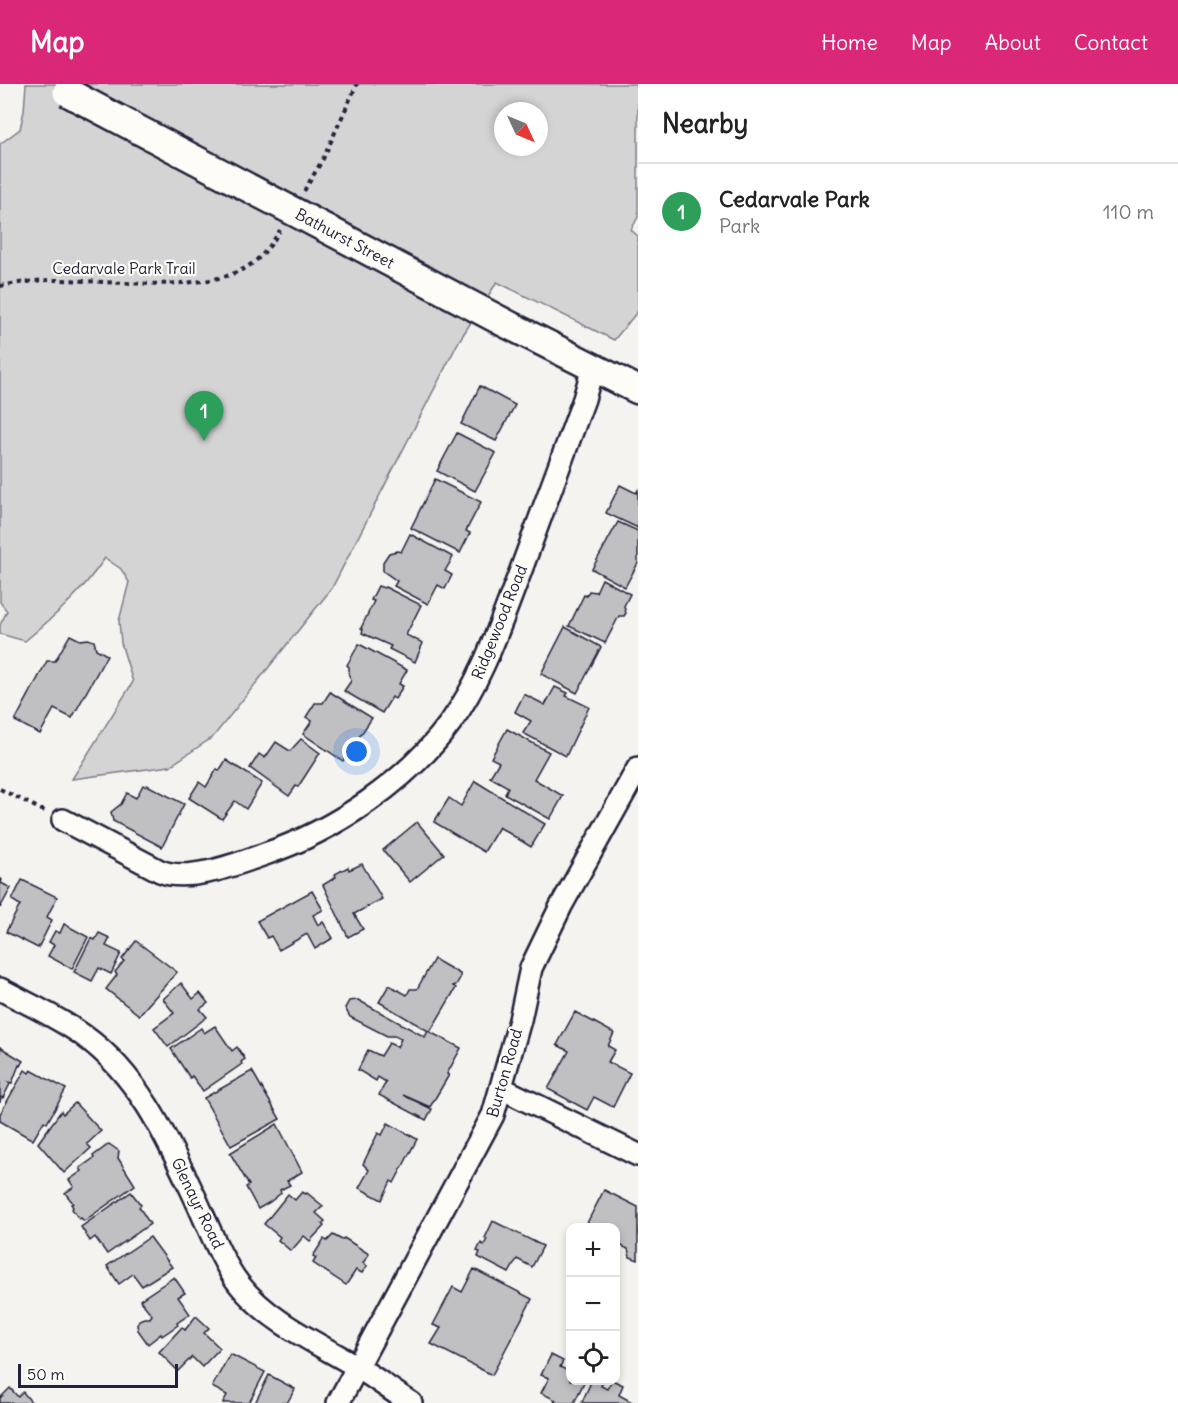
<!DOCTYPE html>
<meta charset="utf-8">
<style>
:root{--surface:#fff;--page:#f6f6f6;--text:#222;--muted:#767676;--line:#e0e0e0;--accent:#db2777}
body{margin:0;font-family:Delius,sans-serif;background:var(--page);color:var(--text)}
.controls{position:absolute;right:18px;bottom:18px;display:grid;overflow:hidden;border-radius:12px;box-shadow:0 3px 9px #0003}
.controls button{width:54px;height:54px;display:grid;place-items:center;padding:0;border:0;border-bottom:2px solid var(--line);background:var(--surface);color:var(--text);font:30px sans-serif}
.compass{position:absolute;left:494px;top:18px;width:54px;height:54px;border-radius:50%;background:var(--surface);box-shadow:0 3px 9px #0003;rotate:134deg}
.scale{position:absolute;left:18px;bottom:15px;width:160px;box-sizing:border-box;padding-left:6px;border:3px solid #22223b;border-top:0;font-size:16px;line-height:21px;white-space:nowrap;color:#22223b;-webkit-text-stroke:4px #fdfcf7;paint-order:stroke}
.you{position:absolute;left:357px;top:668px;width:21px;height:21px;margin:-15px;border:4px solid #fff;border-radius:50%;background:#1a73e8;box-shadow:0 0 0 9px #1a73e833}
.badge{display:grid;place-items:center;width:39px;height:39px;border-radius:50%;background:var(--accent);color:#fff;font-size:20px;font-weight:700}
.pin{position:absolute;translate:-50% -50px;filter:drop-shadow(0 2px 3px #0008)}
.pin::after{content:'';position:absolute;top:32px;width:21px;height:18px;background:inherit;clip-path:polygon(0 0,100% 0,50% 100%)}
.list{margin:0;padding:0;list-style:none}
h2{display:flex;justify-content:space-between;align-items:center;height:78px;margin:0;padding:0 24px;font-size:26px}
h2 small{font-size:20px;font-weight:400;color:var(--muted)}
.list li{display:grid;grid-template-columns:39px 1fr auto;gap:18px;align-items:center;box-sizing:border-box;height:96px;padding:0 24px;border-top:2px solid var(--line)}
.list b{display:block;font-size:22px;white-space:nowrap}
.list p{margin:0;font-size:20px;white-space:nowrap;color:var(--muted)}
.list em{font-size:20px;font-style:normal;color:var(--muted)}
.icon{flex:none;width:33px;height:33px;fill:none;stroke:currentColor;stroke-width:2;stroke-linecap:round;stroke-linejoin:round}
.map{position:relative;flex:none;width:638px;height:1319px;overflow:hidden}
header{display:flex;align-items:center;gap:36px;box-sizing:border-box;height:84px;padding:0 30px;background:var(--accent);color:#fff}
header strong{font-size:28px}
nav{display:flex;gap:33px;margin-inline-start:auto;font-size:21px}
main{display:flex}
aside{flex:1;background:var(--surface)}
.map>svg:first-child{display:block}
.green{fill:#d5d4d5;stroke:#7c7b88;stroke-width:1.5;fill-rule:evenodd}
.building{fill:#c0bfc2;stroke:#22223b;stroke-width:1.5}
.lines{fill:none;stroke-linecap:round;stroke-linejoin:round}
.minor-casing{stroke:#22223b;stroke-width:26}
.major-casing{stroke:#22223b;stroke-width:32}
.path{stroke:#22223b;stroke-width:4;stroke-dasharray:4.5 4.5;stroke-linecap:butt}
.minor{stroke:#fdfcf7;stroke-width:21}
.major{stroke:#fdfcf7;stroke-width:27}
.major-bridge-casing{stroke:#22223b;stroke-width:32;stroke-linecap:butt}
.major-bridge{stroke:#fdfcf7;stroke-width:27}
.labels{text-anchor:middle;stroke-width:4.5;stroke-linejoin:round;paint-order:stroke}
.street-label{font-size:16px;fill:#22223b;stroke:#fdfcf7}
</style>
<header>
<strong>Map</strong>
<nav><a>Home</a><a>Map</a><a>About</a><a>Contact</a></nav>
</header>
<main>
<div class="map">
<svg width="638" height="1319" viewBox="0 0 638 1319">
<rect width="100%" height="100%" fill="#f4f3ef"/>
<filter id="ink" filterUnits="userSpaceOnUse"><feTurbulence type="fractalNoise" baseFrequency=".0167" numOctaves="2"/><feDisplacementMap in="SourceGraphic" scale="12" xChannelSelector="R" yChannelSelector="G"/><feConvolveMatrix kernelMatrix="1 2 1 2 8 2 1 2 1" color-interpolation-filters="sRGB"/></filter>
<g filter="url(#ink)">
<path class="green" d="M26 0H638V133L631 146 638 152V227L614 256 497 198 459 257 332 504 213 653 170 682 72 695 133 598 121 559 119 537 129 498 121 485 105 474C81 509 57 530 25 557L0 550V541L7 527 0 518V60L20 45 24 27ZM503 27H539V63H503Z"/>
<g class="building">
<polygon points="480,302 515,321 496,357 461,340"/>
<polygon points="457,349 496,369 475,407 437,387"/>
<polygon points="435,395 481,418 466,447 470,449 460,469 411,444"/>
<polygon points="620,401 636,409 638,406 638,444 606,429"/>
<polygon points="618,438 638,447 638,479 625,503 592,485"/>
<polygon points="410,450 453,473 445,487 452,491 445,505 438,501 428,520 394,502 397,497 383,487 383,478 389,469 397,467 401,468"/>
<polygon points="602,495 630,510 624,522 626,529 624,532 619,532 605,559 569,542 584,511 586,512 589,507 596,508"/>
<polygon points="378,502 384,504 385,503 421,521 406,551 423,559 415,578 389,565 391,562 362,549 363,546 361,544 374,517 371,516"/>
<polygon points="565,543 601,563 577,609 541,590"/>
<polygon points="70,551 80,556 88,555 94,557 96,565 107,571 72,634 54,625 40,650 15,637 47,577 55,577"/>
<polygon points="359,560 407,586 399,600 403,602 395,615 392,613 382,629 344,607 351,597 349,589 349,583 347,581"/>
<polygon points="555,603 568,609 566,612 589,623 566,672 523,649 531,637 515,628 524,610 545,621"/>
<polygon points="330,608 372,634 343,677 303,650 312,637 306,633 315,619 323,619"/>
<polygon points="507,645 549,668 534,695 563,712 550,735 505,710 508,703 490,693 499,678 491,674"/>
<polygon points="301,655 320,669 298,703 296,702 289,712 250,684 259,670 265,674 276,658 290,667"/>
<polygon points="226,676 262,699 246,725 235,717 222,735 189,714 199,698 206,703 217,685 219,687"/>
<polygon points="475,697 545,740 531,763 499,743 484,768 434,738 449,714 461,722"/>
<polygon points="143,701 146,703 147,701 184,720 162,763 113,737 111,728 121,720 127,709 136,714"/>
<polygon points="417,738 444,770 410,798 383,766"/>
<polygon points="362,780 382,815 354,830 363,845 348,853 323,801 336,793 335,790 348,783 349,786"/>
<polygon points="0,794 2,796 1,799 11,804 0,824"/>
<polygon points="22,796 57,813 47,833 52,836 38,864 6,848 20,821 12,816"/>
<polygon points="312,807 323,826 313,831 318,841 323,838 333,854 315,865 307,850 279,866 271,852 267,854 257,837"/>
<polygon points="64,840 88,853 72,885 48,872 54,861 49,858 55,847 60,849"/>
<polygon points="99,849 110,854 106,862 121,869 111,890 99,884 92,897 74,888 91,854 95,856"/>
<polygon points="136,857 177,888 139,931 106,905 117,891 115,888 124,877 122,875"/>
<polygon points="434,875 460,890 460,894 456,901 453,902 456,904 430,948 379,918 389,901 407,911 410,905 417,905"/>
<polygon points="181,899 193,915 200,909 208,919 200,925 207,933 168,963 154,944 174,929 163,915"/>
<polygon points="358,916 425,953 428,947 461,964 447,990 449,991 430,1023 403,1011 432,1025 426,1036 379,1011 386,998 378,993 376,997 358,986 368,966 381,972 389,959 397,963 401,955 395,952 387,952 350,933 345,924 349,917"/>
<polygon points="575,928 614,949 608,962 615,966 608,978 630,989 613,1023 594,1013 587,1026 548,1005 569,967 557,961"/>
<polygon points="215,942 232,967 237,963 245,975 241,978 242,980 203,1007 192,992 190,994 171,965 201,944 204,949"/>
<polygon points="0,963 23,977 20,982 19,981 12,999 8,998 10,1000 3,1014 1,1013 0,1019"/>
<polygon points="25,986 29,989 31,986 66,1005 47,1039 44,1037 33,1056 0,1037 0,1030"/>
<polygon points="252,987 280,1035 231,1062 204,1014"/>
<polygon points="75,1019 101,1047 87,1060 91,1064 64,1089 38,1059 61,1027 63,1030"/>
<polygon points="388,1039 417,1055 394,1099 391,1097 382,1116 359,1104 369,1086 363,1080 378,1049 382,1051"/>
<polygon points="277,1040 302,1088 287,1097 290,1101 280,1106 281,1109 270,1118 258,1125 246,1103 249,1101 230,1069"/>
<polygon points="109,1060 119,1067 118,1074 135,1101 84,1137 81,1134 79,1135 72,1125 73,1123 71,1120 73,1119 65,1109 74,1103 69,1096 82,1087 80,1084 94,1074 93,1072"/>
<polygon points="604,1106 638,1123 638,1176 630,1173 628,1165 616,1159 616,1144 585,1143"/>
<polygon points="131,1108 141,1121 139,1123 150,1140 107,1170 95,1153 90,1157 81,1143"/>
<polygon points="302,1108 306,1110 307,1109 323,1122 316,1129 325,1137 322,1140 324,1142 310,1157 304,1152 291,1167 278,1156 280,1153 264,1140 288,1110 295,1116"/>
<polygon points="493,1137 543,1162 532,1183 517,1175 509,1189 478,1173 480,1168 477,1167 481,1159 484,1161 487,1155 485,1154"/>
<polygon points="333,1151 342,1156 344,1154 369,1170 363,1179 367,1182 362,1189 356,1186 346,1201 313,1179 316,1174 313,1172 324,1155 327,1157"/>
<polygon points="150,1153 172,1183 142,1202 133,1190 119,1200 107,1182"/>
<polygon points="474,1185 532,1215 492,1291 431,1260 441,1244 433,1241 453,1203 462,1208"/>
<polygon points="174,1193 185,1209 178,1213 190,1230 177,1239 178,1241 162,1252 161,1250 148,1260 138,1246 137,1241 139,1236 144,1234 150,1234 152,1231 140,1216"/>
<polygon points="196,1232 209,1244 204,1249 220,1264 202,1283 192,1273 178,1287 159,1268 182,1243 185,1246"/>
<polygon points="230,1270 265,1288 249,1319 223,1319 227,1311 212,1303"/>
<polygon points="551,1271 563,1277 560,1283 570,1288 570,1296 585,1296 574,1319 554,1319 556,1316 541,1309 549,1294 541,1291"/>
<polygon points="269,1291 295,1305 287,1319 255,1319"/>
<polygon points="592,1296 603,1298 601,1302 607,1305 612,1296 623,1301 619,1311 632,1318 631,1319 584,1319 582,1318"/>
<polygon points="10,1304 18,1313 23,1308 32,1319 0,1319 0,1314"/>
</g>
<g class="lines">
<g class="minor-casing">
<g id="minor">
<path d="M63 736 160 787C188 799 237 780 265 770 334 747 408 697 451 638 482 595 499 543 518 494 540 434 562 375 584 315L593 283"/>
<path d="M0 905C28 920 58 933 84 952 137 990 165 1050 192 1107 205 1134 221 1177 239 1200 268 1237 315 1258 354 1281 374 1293 392 1307 411 1319"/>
<polyline points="501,1004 638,1071"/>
<polyline points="338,1319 493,1031 520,936 531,884 561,822 638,684"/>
</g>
</g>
<g class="major-casing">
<polyline id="major" points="505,239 638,306"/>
</g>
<g class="path">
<polyline points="304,107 323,75 357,0"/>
<path d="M0 202C18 199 36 196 55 196 107 196 207 211 250 181 263 172 272 160 280 146"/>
<polyline points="0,705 46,728"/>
</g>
<use href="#minor" class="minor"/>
<use href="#major" class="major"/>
<g class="major-bridge-casing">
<polyline id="major-bridge" points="67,8 505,239"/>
</g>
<use href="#major-bridge" class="major-bridge"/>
</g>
</g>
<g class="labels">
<g class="street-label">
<text transform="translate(345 154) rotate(28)" y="6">Bathurst Street</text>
<text x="124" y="190">Cedarvale Park Trail</text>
<text transform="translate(499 538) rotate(-68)" y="6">Ridgewood Road</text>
<text transform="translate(504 989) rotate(-74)" y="6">Burton Road</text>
<text transform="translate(198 1119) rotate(64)" y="6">Glenayr Road</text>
</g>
</g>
</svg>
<div class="controls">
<button>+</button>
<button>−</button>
<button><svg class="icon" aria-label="locate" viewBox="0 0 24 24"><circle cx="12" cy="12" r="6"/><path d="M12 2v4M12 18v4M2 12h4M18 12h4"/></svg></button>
</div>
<svg class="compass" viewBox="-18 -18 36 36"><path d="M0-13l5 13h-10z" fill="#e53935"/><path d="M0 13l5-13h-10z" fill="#767676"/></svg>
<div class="scale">50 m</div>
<div class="you"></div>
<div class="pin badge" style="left:204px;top:357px;background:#2e9e5b">1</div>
</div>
<aside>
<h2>Nearby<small></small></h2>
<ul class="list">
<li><span class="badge" style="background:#2e9e5b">1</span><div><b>Cedarvale Park</b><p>Park</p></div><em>110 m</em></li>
</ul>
</aside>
</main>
